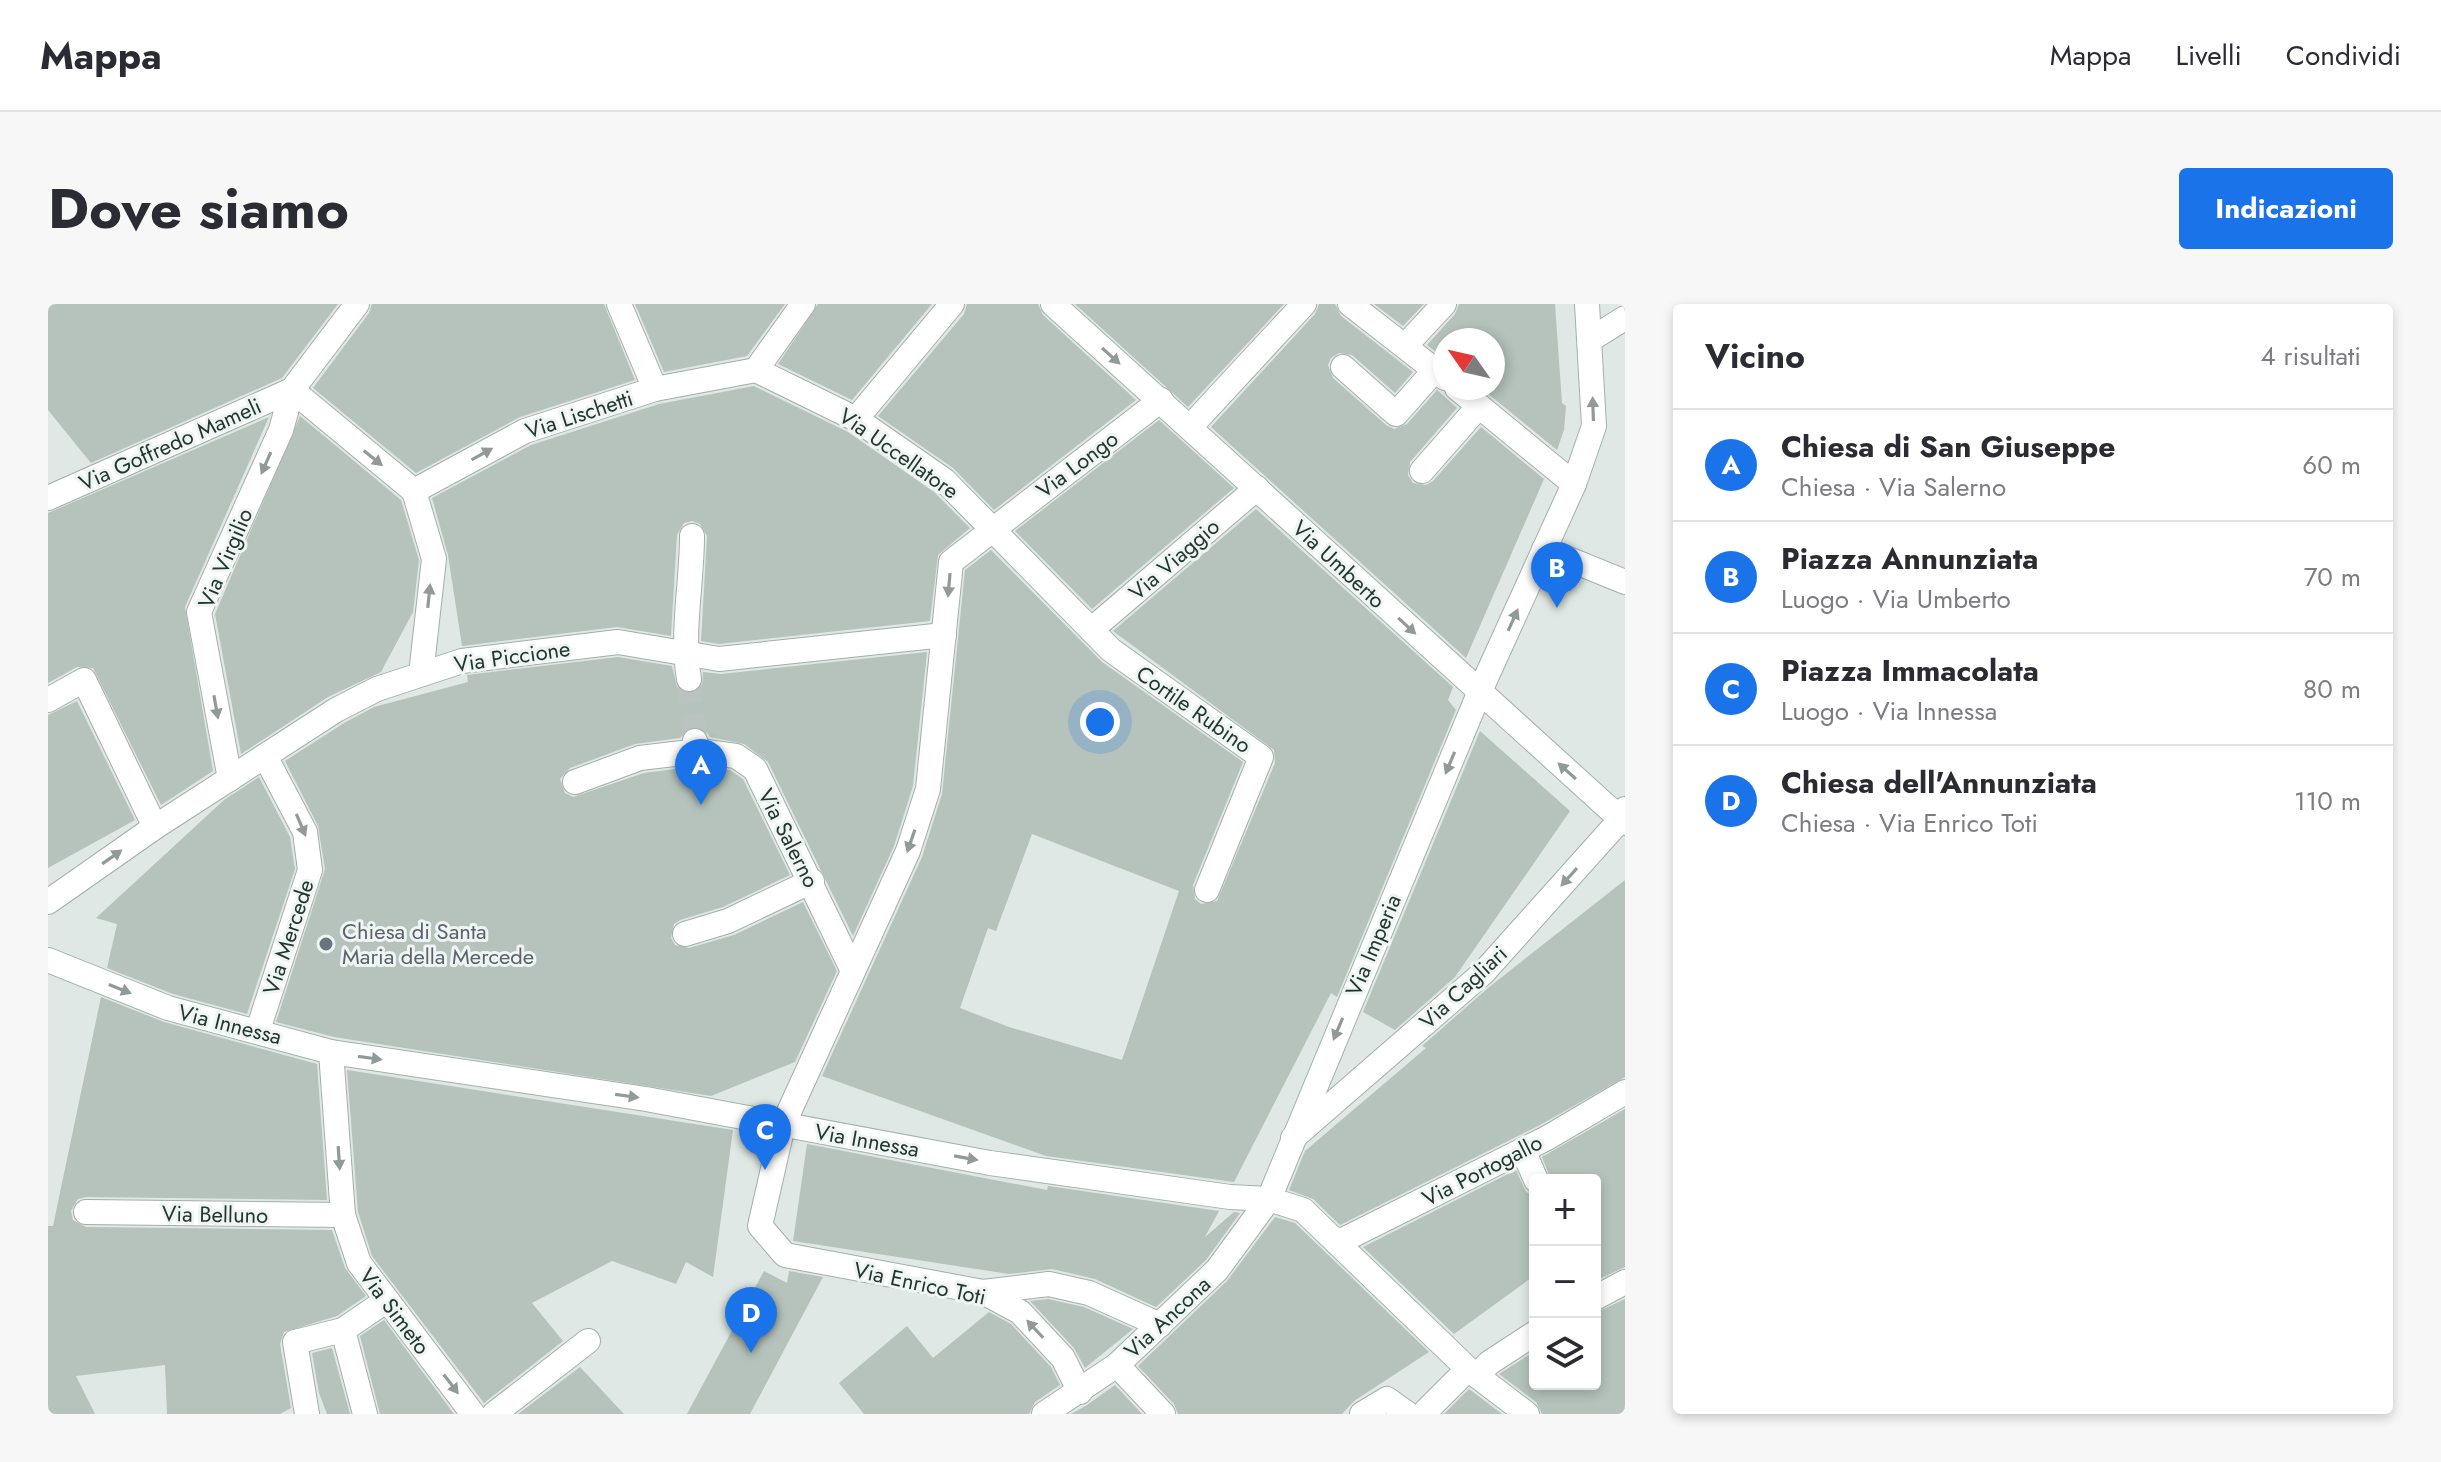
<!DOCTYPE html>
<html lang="it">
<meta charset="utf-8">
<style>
:root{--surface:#fff;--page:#f7f7f7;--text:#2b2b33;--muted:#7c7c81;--line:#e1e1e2;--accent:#1a73e8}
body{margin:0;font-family:Jost,sans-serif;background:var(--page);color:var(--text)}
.controls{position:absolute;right:24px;bottom:24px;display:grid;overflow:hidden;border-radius:8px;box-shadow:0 4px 12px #0003}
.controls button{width:72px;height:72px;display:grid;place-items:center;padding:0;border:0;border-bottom:2px solid var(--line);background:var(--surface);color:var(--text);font:40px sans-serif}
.compass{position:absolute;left:1385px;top:24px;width:72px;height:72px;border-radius:50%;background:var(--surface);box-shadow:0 4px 12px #0003;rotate:304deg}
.you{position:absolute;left:1052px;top:418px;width:28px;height:28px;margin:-20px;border:6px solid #fff;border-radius:50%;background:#1a73e8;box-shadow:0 0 0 12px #1a73e833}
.badge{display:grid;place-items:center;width:52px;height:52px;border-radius:50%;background:var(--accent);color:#fff;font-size:26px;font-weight:700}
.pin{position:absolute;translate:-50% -66px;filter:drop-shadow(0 2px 4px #0008)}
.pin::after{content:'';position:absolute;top:42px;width:28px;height:24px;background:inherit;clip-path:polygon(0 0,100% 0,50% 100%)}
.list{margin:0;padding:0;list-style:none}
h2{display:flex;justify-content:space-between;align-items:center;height:104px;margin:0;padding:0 32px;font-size:34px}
h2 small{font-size:26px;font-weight:400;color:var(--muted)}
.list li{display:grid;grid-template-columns:52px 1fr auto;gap:24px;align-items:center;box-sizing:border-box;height:112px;padding:0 32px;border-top:2px solid var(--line)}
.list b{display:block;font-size:30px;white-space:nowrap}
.list p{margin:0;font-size:26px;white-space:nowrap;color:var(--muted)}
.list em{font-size:26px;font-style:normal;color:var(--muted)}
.icon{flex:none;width:44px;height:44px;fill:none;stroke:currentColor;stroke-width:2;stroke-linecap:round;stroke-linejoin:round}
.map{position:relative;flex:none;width:1577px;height:1110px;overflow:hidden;border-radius:8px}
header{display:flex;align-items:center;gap:48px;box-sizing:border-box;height:112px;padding:0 40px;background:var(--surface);border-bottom:2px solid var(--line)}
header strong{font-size:38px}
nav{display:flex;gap:44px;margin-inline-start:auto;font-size:28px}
.intro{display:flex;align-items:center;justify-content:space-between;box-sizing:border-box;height:192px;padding:0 48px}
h1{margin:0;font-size:56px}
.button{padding:20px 36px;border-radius:8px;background:var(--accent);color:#fff;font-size:28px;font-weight:700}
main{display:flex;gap:48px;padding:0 48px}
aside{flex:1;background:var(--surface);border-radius:8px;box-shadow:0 4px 12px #0003}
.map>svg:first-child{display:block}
.building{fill:#b5c3bc;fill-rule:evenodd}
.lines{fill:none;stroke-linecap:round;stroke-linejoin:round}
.street-tunnel{stroke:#b9c4c0;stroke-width:24;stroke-dasharray:24 12;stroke-linecap:butt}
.street-casing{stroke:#a3afaa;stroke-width:26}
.secondary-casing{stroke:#a0b3aa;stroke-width:26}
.street{stroke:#fff;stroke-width:24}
.secondary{stroke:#fff;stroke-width:24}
.oneway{fill:#909a98}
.worship-dot{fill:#6b7280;stroke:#eff5f2;stroke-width:3}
.labels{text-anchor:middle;stroke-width:6;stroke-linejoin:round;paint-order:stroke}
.street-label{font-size:22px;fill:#223630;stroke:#eff5f2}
.worship-label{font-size:22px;fill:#5b616d;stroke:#eff5f2;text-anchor:start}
</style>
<header>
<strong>Mappa</strong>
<nav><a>Mappa</a><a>Livelli</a><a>Condividi</a></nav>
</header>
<div class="intro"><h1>Dove siamo</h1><a class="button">Indicazioni</a></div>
<main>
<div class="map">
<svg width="1577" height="1110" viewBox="0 0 1577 1110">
<rect width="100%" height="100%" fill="#dfe8e4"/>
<g class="building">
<polygon points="0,0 290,0 234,74 43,159 0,106"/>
<polygon points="324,0 556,0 587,76 472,113 368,169 265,84 321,9"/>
<polygon points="587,0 737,0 699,52 616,68"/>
<polygon points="770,0 884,0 804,96 730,60"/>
<polygon points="919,0 990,0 995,11 1088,96 946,206 905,164 830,112 916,10"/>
<polygon points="1027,0 1236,0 1140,103"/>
<polygon points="1271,0 1287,0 1293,12 1365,68 1347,89 1304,51 1291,49 1283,54 1280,61 1285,74 1338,121 1346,125 1359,120 1389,86 1409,104 1362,158 1360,171 1365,179 1378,181 1385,177 1433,123 1496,175 1418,354 1163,123 1267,10"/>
<polygon points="1326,0 1376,0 1355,22"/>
<polygon points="1411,0 1507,0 1514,99 1518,102 1516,126 1509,146 1433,84 1445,84 1445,36 1397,36 1397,55 1379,41 1407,10"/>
<polygon points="706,82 800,128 886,188 922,224 890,251 882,317 671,340 653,337 659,232 652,220 644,217 636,219 629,231 623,332 569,323 414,342 400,251 384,194 483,141 611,100"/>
<polygon points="252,112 353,196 371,256 365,308 333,368 280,393 193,450 167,310"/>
<polygon points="221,113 137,303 165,467 113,501 45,364 29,363 0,379 0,209"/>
<polygon points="1111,116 1186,184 1044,305 967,227"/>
<path d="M1208 205 1405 383 1400 396 1408 406 1289 693 1283 689 1186 878 998 852 774 772 874 553 894 490 917 266 943 246 1054 358 1195 458 1145 581 1147 595 1153 600 1169 597 1227 459 1226 446 1065 327ZM984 530 1131 587 1074 756 961 723 912 704 940 624 948 627Z"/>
<polygon points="879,348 865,482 846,542 805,632 720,458 696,440 662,433 656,425 642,423 632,434 587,440 522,464 512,475 517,489 525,493 596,469 651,462 682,466 695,475 742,571 675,603 632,616 626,620 623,634 627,641 641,644 686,631 755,598 789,667 747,758 663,792 286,733 228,718 277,565 270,522 237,457 296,419 326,403 420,378 419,371 570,353 624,362 629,383 642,390 654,382 655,368 673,370"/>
<polygon points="29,397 87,516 0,564 0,411"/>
<polygon points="1432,427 1522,507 1407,673 1347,726 1315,708"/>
<polygon points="211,473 242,533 247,565 199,710 125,690 59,664 69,620 48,614 176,496"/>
<polygon points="1577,576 1577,773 1492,821 1292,921 1265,895 1241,886 1257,847 1378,744 1374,742 1440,684"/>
<polygon points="53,693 116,718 269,760 279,896 38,893 30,895 23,907 25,916 38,923 284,926 297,964 318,992 289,1012 236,1028 232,1040 243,1104 232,1110 119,1110 117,1061 28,1072 47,1110 0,1110 0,922 5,922"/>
<polygon points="299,766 685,826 665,973 638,958 628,980 564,957 484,999 515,1037 436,1099 324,952 310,908"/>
<polygon points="1577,805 1577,963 1547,977 1547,876 1503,876 1494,853"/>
<polygon points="759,840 999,886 1000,882 1171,907 1157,933 1186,908 1192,909 1158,956 1108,1003 1047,975 1004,965 961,970 745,937"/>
<polygon points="1468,866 1478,888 1487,891 1487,979 1483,974 1406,1030 1315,943"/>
<polygon points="1227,913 1247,919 1381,1048 1306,1097 1294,1110 1130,1110 1126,1100 1090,1062 1179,977"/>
<polygon points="716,967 739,979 741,967 775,973 702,1110 639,1110"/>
<polygon points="1000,995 1036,1003 1085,1025 1037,1064 1026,1044 982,997"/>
<polygon points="1577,995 1577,1110 1494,1110 1488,1098 1451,1070 1487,1047 1487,1080 1547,1080 1547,1009"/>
<polygon points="941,1008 963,1020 1003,1063 1012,1081 987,1098 981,1110 816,1110 791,1079 859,1022 885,1054"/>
<polygon points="336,1016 406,1110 332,1110 312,1032"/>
<polygon points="284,1044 302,1110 279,1110 271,1089 264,1049"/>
<polygon points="532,1063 576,1110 470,1110"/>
<polygon points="1067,1081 1094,1110 1023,1110 1039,1101"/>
<polygon points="1421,1085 1454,1110 1396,1110"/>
</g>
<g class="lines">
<polyline class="street-tunnel" points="641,375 647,437"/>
<g class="street-casing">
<g id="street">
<polyline points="571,0 607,85"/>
<polyline points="1302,0 1397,74"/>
<polyline points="1543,35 1577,14"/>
<polyline points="1357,42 1396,0"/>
<polyline points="1295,63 1348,110 1387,66"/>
<polyline points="708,66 808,115 896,176 1063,346 1213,453 1159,586"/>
<polyline points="708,66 755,0"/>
<polyline points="1409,84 1526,180"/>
<polyline points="244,86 366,187"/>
<polyline points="808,115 904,0"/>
<polyline points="1142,123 1256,0"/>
<polyline points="1374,167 1431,102"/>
<polyline points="366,187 477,127 607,85 708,66"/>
<polyline points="366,187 386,255 373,370"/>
<polyline points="0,194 244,86"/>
<polyline points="1496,245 1577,278"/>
<polyline points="1043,326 1209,184"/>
<path d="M641 375C633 328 644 280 644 232"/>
<polyline points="0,396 36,376 107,523"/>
<polyline points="647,437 651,447 688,452 707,465 805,667"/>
<polyline points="182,475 151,308 233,126 244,86 309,0"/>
<polyline points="527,478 592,454 651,447"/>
<polyline points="0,598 107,523 288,406 329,385 414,357 570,338 671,355 896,331"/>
<polyline points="637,630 680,617 764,577"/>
<polyline points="210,726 262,566 257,528 217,452"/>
<polyline points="283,748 295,911 311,959 425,1110"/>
<polyline points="1245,834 1435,669 1573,515 1577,505"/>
<polyline points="1475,846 1488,876"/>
<polyline points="38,908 295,911"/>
<polyline points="1289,939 1499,834 1577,788"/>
<polyline points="935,988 1001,980 1041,989 1112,1021"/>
<polyline points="1547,994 1577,978"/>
<polyline points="295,1026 317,1110"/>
<polyline points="1069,1061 1115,1110"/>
<polyline points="1429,1072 1441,1059 1487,1029"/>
<polyline points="1032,1088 1015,1054 972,1008 935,988 737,951 712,922 735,821 860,547 880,485 903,258 1113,96"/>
<polyline points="259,1110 247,1038 295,1026 339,996"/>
<polyline points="446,1110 540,1037"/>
<polyline points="996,1110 1069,1061 1169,966 1221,895"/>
<polyline points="1314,1110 1339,1095 1360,1110"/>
<polyline points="1375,1110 1420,1065"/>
</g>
</g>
<g class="secondary-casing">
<g id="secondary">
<polyline points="1005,0 1577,519"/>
<polyline points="0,656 120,704 283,748 598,795 942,859 1182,893 1221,895 1255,906 1420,1065 1479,1110"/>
<polyline points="1221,895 1432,387 1526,180 1546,122 1539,0"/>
</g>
</g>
<use href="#street" class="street"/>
<use href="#secondary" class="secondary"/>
</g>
<defs><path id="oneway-solid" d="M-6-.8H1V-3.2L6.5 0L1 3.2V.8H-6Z" transform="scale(2)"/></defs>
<g class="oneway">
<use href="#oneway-solid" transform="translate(1063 52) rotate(42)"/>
<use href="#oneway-solid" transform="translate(1545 105) rotate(-92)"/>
<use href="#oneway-solid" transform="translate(434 150) rotate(-29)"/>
<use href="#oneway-solid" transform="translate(325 154) rotate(39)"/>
<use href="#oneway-solid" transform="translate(218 159) rotate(114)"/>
<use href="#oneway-solid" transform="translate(901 281) rotate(95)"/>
<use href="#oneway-solid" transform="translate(381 292) rotate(-84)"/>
<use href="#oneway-solid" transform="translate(1465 316) rotate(-66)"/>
<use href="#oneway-solid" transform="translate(1359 322) rotate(43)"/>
<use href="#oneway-solid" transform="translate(168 403) rotate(80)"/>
<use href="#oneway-solid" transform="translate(1402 459) rotate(113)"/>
<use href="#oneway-solid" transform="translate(1519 467) rotate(-138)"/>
<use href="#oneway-solid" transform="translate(253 521) rotate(67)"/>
<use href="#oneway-solid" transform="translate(863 537) rotate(109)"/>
<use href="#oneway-solid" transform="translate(64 553) rotate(-35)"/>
<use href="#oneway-solid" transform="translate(1521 573) rotate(132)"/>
<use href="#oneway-solid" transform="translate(72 685) rotate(22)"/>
<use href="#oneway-solid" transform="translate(1290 725) rotate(113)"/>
<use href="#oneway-solid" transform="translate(322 754) rotate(8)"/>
<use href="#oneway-solid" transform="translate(579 792) rotate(8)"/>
<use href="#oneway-solid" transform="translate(291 854) rotate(86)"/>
<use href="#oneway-solid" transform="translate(918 854) rotate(10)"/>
<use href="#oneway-solid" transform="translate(987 1025) rotate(-133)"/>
<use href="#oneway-solid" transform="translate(403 1080) rotate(53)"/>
</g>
<circle class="worship-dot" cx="278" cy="640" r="8"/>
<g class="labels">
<g class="street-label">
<text transform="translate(531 110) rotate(-18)" y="8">Via Lischetti</text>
<text transform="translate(122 140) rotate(-24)" y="8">Via Goffredo Mameli</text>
<text transform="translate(851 149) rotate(35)" y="8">Via Uccellatore</text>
<text transform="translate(1029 160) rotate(-37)" y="8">Via Longo</text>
<text transform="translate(177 254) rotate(-67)" y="8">Via Virgilio</text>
<text transform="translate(1126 255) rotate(-41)" y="8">Via Viaggio</text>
<text transform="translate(1291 260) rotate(43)" y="8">Via Umberto</text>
<text transform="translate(464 352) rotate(-8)" y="8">Via Piccione</text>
<text transform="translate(1146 405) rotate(35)" y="8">Cortile Rubino</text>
<text transform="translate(741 534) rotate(63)" y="8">Via Salerno</text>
<text transform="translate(240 633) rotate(-72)" y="8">Via Mercede</text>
<text transform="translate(1325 641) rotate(-67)" y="8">Via Imperia</text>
<text transform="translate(1415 683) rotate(-43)" y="8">Via Cagliari</text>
<text transform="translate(182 720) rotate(14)" y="8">Via Innessa</text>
<text transform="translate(819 836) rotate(10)" y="8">Via Innessa</text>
<text transform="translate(1434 866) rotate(-27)" y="8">Via Portogallo</text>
<text transform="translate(167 910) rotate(1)" y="8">Via Belluno</text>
<text transform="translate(872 979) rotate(12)" y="8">Via Enrico Toti</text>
<text transform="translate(347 1007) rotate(53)" y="8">Via Simeto</text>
<text transform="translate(1119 1013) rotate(-43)" y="8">Via Ancona</text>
</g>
<g class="worship-label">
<text x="294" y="635">Chiesa di Santa<tspan x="294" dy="25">Maria della Mercede</tspan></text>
</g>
</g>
</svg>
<div class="controls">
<button>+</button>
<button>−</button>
<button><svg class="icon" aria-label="layers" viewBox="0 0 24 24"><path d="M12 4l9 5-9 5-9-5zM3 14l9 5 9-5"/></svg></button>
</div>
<svg class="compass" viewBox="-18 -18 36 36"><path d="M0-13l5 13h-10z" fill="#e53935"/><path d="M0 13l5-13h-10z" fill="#7c7c81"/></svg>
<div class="you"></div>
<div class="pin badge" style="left:653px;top:501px">A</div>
<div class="pin badge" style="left:1509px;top:304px">B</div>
<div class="pin badge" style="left:717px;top:866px">C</div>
<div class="pin badge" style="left:703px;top:1049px">D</div>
</div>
<aside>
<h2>Vicino<small>4 risultati</small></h2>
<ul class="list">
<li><span class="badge">A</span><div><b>Chiesa di San Giuseppe</b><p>Chiesa · Via Salerno</p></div><em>60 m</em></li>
<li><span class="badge">B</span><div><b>Piazza Annunziata</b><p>Luogo · Via Umberto</p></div><em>70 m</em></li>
<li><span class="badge">C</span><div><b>Piazza Immacolata</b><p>Luogo · Via Innessa</p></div><em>80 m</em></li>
<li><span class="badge">D</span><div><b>Chiesa dell'Annunziata</b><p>Chiesa · Via Enrico Toti</p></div><em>110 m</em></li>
</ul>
</aside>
</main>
